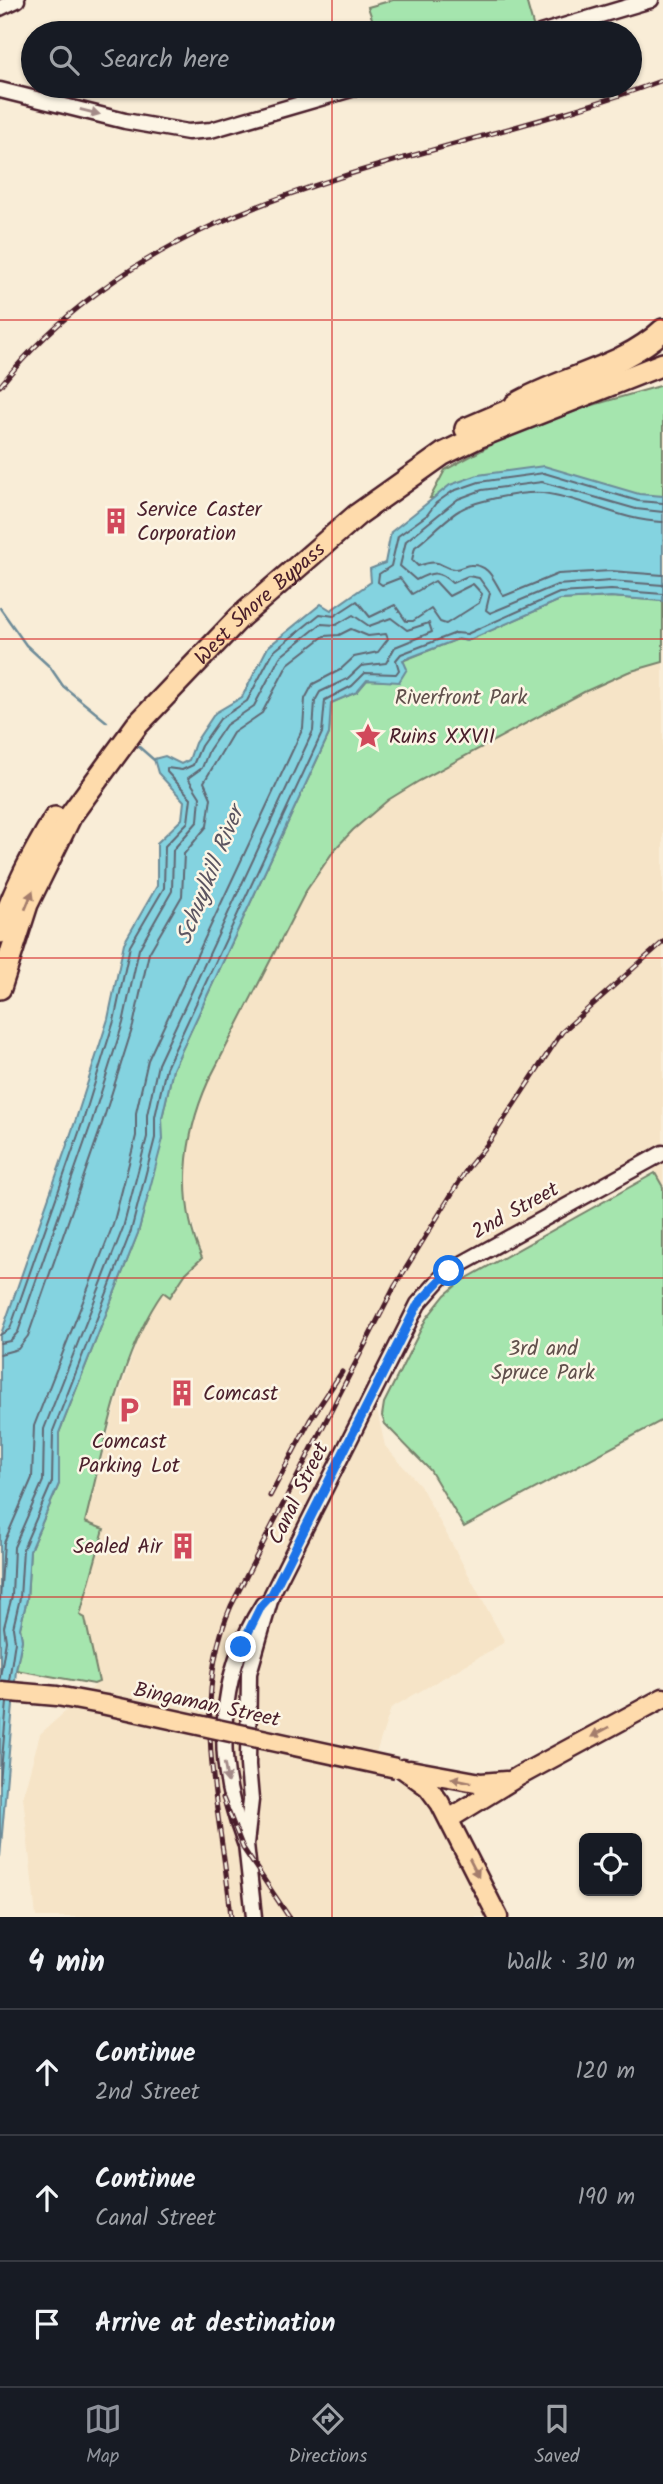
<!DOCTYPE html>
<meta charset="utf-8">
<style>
:root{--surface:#171b24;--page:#242831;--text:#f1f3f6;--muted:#9ea1a6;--line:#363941;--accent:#8c9099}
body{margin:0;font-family:Kalam,sans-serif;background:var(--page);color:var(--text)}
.controls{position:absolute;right:21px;bottom:21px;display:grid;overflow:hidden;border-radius:10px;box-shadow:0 2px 5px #0004}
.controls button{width:63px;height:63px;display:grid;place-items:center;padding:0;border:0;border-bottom:2px solid var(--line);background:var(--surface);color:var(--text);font:35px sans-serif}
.stop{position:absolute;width:21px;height:21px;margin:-16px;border:5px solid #1a73e8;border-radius:50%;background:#fff}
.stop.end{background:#1a73e8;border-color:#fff;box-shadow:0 2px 7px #0008}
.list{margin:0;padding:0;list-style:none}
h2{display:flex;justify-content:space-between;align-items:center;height:91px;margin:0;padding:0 28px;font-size:30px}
h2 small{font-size:23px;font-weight:400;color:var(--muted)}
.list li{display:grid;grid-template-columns:46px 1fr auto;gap:21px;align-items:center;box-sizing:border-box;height:126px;padding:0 28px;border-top:2px solid var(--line)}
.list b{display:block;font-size:26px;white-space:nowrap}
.list p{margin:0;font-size:23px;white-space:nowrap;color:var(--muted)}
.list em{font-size:23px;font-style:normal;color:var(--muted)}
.icon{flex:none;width:38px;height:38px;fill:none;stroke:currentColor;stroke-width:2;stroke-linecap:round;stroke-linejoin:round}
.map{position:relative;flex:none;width:663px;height:1917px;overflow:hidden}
.search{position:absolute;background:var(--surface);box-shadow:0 2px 5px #0004;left:21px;right:21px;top:21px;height:77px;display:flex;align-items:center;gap:18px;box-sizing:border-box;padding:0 24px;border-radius:38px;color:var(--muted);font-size:26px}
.sheet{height:469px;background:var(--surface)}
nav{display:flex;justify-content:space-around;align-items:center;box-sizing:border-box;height:98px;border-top:2px solid var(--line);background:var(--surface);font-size:19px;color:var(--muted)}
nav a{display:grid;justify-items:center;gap:4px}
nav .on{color:var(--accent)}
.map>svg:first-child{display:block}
.built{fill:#f6e4c7}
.green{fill:#a5e5ae;stroke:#78826c;stroke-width:2}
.water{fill:#84d3e0;stroke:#6d8b98;stroke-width:2}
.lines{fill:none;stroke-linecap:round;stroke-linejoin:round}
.shore{stroke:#616773;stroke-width:2}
.stream{stroke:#6d8b98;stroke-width:2.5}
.tertiary-casing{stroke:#4a1f2b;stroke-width:19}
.primary-casing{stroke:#4a1f2b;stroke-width:23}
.motorway-casing{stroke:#4a1f2b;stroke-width:26}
.tertiary{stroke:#fcf5e5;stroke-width:14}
.primary{stroke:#fedbac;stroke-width:18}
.motorway{stroke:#fedbac;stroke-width:21}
.rail-casing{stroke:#4a1f2b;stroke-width:5}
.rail{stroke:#fcf5e5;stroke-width:2.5;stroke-dasharray:8;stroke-linecap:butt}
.primary-bridge-casing{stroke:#4a1f2b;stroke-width:23;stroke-linecap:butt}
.primary-bridge{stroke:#fedbac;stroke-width:18}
.oneway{fill:#a38a88}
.oneway2{fill:#a47d6c}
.route{stroke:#1a73e8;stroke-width:9}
.grid{fill:none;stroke:#d62828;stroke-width:2;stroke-opacity:0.55}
.labels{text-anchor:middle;stroke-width:5;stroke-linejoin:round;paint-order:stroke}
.poi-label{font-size:21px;fill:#4a1f2b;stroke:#fcf5e5;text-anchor:start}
.street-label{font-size:21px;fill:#4a1f2b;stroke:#fcf5e5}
.park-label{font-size:21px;fill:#61504c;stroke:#fcf5e5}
.water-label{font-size:23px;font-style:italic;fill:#5b5561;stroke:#fcf5e5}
</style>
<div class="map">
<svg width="663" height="1917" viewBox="0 0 663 1917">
<rect width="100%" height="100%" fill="#f9edd7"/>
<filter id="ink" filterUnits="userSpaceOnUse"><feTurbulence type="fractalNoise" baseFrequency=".0143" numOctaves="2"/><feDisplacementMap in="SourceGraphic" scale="14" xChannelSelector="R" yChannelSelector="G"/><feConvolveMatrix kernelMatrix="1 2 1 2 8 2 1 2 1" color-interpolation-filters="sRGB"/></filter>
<g filter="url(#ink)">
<polygon class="built" points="663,662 663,1187 645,1155 460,1255 434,1275 413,1301 370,1379 385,1446 420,1485 505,1642 391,1708 369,1774 406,1783 429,1801 490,1917 36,1917 23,1796 40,1734 99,1682 80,1616 104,1530 85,1522 116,1405 144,1319 163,1292 169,1296 186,1273 202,1258 188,1207 186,1169 190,1135 208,1082 306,891 335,849 353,830 388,800 419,781 584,692 628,672"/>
<g class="green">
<polygon points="393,0 526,0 535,32 377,33 368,7"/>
<polygon points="663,385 663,496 430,498 445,470 502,439 586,407"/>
<path d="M611 597 663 601V662L628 672 584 692 419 781 388 800 353 830 335 849 306 891 208 1082C183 1138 177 1201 202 1258L186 1273 170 1297 163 1292C119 1354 104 1448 85 1522L104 1529 80 1615 85 1618 99 1682 94 1684 16 1670 22 1640 20 1628 27 1599 30 1550 59 1484V1433L138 1233 162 1139V1118L173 1069 329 734 331 703 357 692 367 680 391 681 402 661 458 639 467 641 560 600Z"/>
<polygon points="655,1173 663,1187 663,1420 464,1527 430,1470 385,1424 382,1416 384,1403 426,1319 445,1295 460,1282"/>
</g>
<polygon class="water" points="544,466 639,494 663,496 663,601 611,597 560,600 467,641 458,639 403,660 407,669 399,682 367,680 357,692 331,703 329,734 173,1069 162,1118 163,1139 138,1233 59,1433 59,1484 30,1550 27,1599 20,1628 22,1640 16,1670 0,1857 0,1337 76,1119 108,1019 124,943 157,886 157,843 182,819 184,801 158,773 154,759 165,756 181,764 189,760 195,743 215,713 242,697 268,647 321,604 331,610 371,582 370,569 385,563 391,532 450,485 478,475"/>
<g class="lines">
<g class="shore">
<path d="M663 512 636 509 542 482 482 490 458 499 406 541 400 566 416 580C432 572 438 570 452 583L468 576 479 578 490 593 486 610 490 613 557 585 611 581 663 585"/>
<path d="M663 522C621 521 584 498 543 493 524 491 477 500 460 510 447 517 429 537 415 547L412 560 418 566C443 557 439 568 454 569 459 570 465 565 470 565 492 564 494 584 504 596L558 574 611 571 663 575"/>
<polyline points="0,1335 10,1329 83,1121 114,1021 130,946 164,888 165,846 188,822 191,798 167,772 167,768 182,770 193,765 201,746 220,719 247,701 273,652 320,614 334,616 357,601 370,617 395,605 406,621 413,621 431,609 440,622 446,624 479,603 482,594 473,584 449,596 435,581 412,594 400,578 382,585 378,582 379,574 391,566 398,536 427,515 436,503 453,491 479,482 544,473 638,501 663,503"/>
<polyline points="0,1343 10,1341 18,1332 91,1124 123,1023 139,949 172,891 173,850 198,821 200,797 188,778 202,768 209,750 226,725 254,706 280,657 321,624 336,625 353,615 369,626 391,618 407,630 429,623 432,632 395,647 386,663 361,666 347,679 320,692 315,701 313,731 158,1064 147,1115 147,1137 123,1228 44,1429 43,1481 14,1547 12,1596 4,1627 6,1641 0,1677"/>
<polyline points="0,1354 18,1349 28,1336 101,1127 133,1026 149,953 182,896 184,854 207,826 211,798 204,782 233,733 262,713 288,664 324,636 339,635 351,629 368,636 386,634 388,639 378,652 354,657 340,670 313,684 305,699 303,728 148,1060 136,1113 136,1136 113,1225 34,1426 32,1478 4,1543 0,1600"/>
<polyline points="9,1681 15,1641 13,1628 20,1598 23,1549 52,1482 53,1431 131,1231 155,1138 155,1117 166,1068 322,733 325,700 352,686 365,673 396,674 399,670 396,660 401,654 456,633 467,634 559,593 611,590 663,594"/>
<polyline points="0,1783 7,1702"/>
</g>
<g class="stream">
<polyline points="0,608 26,645 50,667 63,686 107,722"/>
<polyline points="138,746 154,760"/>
</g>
<g class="tertiary-casing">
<g id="tertiary">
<polyline points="0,8 17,0"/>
<polyline points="540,33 651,0"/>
<polyline points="0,90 125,121 188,132 211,130 362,86"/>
<path d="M245 1843C214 1763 216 1677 263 1604"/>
<polyline points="254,1917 246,1844 251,1800 248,1765 249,1673 272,1594 418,1304 442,1277 456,1267 663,1153"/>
</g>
</g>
<g class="primary-casing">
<g id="primary">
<polyline points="403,1769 428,1787 440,1803 498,1917"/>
<polyline points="410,1770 481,1783 506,1781"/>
<polyline points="449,1819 519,1776 663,1698"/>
</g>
</g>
<g class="motorway-casing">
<g id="motorway">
<path d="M516 404C562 377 623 368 663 330"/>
<polyline points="466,429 529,402"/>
<path d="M0 932C14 890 32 856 55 818"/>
<path id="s1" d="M0 988 27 904 71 815 137 725 240 617 357 515 443 454 478 437 663 364"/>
</g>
</g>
<use href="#tertiary" class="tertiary"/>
<use href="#primary" class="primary"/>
<use href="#motorway" class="motorway"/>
<g class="rail-casing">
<g id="rail">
<path d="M0 386C167 179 431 167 663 80"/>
<polyline points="270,1496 310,1420 342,1372"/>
<polyline points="223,1798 243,1848 289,1917"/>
<path d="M231 1917C222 1814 188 1705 231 1606L395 1286 467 1169 489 1142 562 1032 663 942"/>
</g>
</g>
<use href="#rail" class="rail"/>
<g class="primary-bridge-casing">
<polyline id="primary-bridge" points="0,1691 57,1696 106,1705 396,1768"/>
</g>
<use href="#primary-bridge" class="primary-bridge"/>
</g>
<defs><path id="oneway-solid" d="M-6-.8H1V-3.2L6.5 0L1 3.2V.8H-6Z" transform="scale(1.75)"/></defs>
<g class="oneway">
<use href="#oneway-solid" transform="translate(90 112) rotate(14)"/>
<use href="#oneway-solid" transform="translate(226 1773) rotate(80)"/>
</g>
<g class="oneway2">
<use href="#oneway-solid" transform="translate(29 900) rotate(-68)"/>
<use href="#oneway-solid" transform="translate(600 1732) rotate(151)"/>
<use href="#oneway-solid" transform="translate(461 1780) rotate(-168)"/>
<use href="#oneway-solid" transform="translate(474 1868) rotate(63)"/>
</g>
</g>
<g class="lines" filter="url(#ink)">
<polyline class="route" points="241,1647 261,1606 272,1594 418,1304 449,1271"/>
</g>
<path class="grid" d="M332 0V33M332 86V1917M0 320H663M0 639H663M0 958H663M0 1278H663M0 1597H663"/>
<defs>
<g id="building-bare" transform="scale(2.1)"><path d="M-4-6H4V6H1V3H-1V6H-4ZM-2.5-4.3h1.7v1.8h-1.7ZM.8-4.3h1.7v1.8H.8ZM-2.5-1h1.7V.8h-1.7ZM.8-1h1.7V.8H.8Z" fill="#d1495b" stroke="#fcf5e5" stroke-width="2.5" paint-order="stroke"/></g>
<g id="sight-bare" transform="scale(2.1)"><path d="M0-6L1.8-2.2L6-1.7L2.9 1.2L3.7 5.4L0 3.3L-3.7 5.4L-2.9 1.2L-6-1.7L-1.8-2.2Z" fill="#d1495b" stroke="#fcf5e5" stroke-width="2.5" paint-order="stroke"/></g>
<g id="parking-bare" transform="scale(2.1)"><path d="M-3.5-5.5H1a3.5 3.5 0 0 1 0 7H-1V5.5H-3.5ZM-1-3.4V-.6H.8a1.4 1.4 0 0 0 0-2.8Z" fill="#d1495b" stroke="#fcf5e5" stroke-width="2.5" paint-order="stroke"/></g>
</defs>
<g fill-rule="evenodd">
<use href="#building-bare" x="116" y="521"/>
<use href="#sight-bare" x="368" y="736"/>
<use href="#building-bare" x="182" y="1393"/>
<use href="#parking-bare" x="129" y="1410"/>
<use href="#building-bare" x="183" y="1546"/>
</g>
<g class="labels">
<g class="poi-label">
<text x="137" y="516">Service Caster<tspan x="137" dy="24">Corporation</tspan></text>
<text x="389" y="743">Ruins XXVII</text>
<text x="203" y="1400">Comcast</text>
<text x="129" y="1448" text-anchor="middle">Comcast<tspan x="129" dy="24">Parking Lot</tspan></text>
<text x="162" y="1553" text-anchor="end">Sealed Air</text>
</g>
<g class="street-label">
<text dy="7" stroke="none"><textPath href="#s1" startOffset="472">West Shore Bypass</textPath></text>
<text transform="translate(515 1210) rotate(-29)" y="7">2nd Street</text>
<text transform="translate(298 1493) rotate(-64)" y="7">Canal Street</text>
<text transform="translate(207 1704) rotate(12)" y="7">Bingaman Street</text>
</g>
<g class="park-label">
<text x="461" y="704">Riverfront Park</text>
<text x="543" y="1355">3rd and<tspan x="543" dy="24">Spruce Park</tspan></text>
</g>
<g class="water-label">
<text transform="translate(209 875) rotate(-68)" y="8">Schuylkill River</text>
</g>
</g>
</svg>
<div class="controls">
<button><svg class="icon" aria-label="locate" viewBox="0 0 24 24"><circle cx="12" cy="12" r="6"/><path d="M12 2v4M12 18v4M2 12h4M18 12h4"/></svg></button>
</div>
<div class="stop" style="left:449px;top:1271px"></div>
<div class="stop end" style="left:241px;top:1647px"></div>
<div class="search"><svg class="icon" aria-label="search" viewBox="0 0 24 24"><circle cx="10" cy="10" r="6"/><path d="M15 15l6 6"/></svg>Search here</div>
</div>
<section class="sheet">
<h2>4 min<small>Walk · 310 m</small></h2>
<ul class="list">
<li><svg class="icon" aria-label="ahead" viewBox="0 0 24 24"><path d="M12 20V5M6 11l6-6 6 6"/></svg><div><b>Continue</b><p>2nd Street</p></div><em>120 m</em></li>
<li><svg class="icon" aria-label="ahead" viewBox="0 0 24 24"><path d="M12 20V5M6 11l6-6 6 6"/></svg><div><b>Continue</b><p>Canal Street</p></div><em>190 m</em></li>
<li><svg class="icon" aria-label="arrive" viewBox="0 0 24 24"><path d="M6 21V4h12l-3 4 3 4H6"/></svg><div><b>Arrive at destination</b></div></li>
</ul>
</section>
<nav>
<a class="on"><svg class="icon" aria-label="map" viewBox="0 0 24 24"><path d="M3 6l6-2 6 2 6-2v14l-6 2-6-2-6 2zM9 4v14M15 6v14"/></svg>Map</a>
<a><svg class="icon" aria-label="directions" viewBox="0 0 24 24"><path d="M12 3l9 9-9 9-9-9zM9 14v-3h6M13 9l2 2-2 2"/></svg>Directions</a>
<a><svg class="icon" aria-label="saved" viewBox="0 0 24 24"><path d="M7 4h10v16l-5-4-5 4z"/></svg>Saved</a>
</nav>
